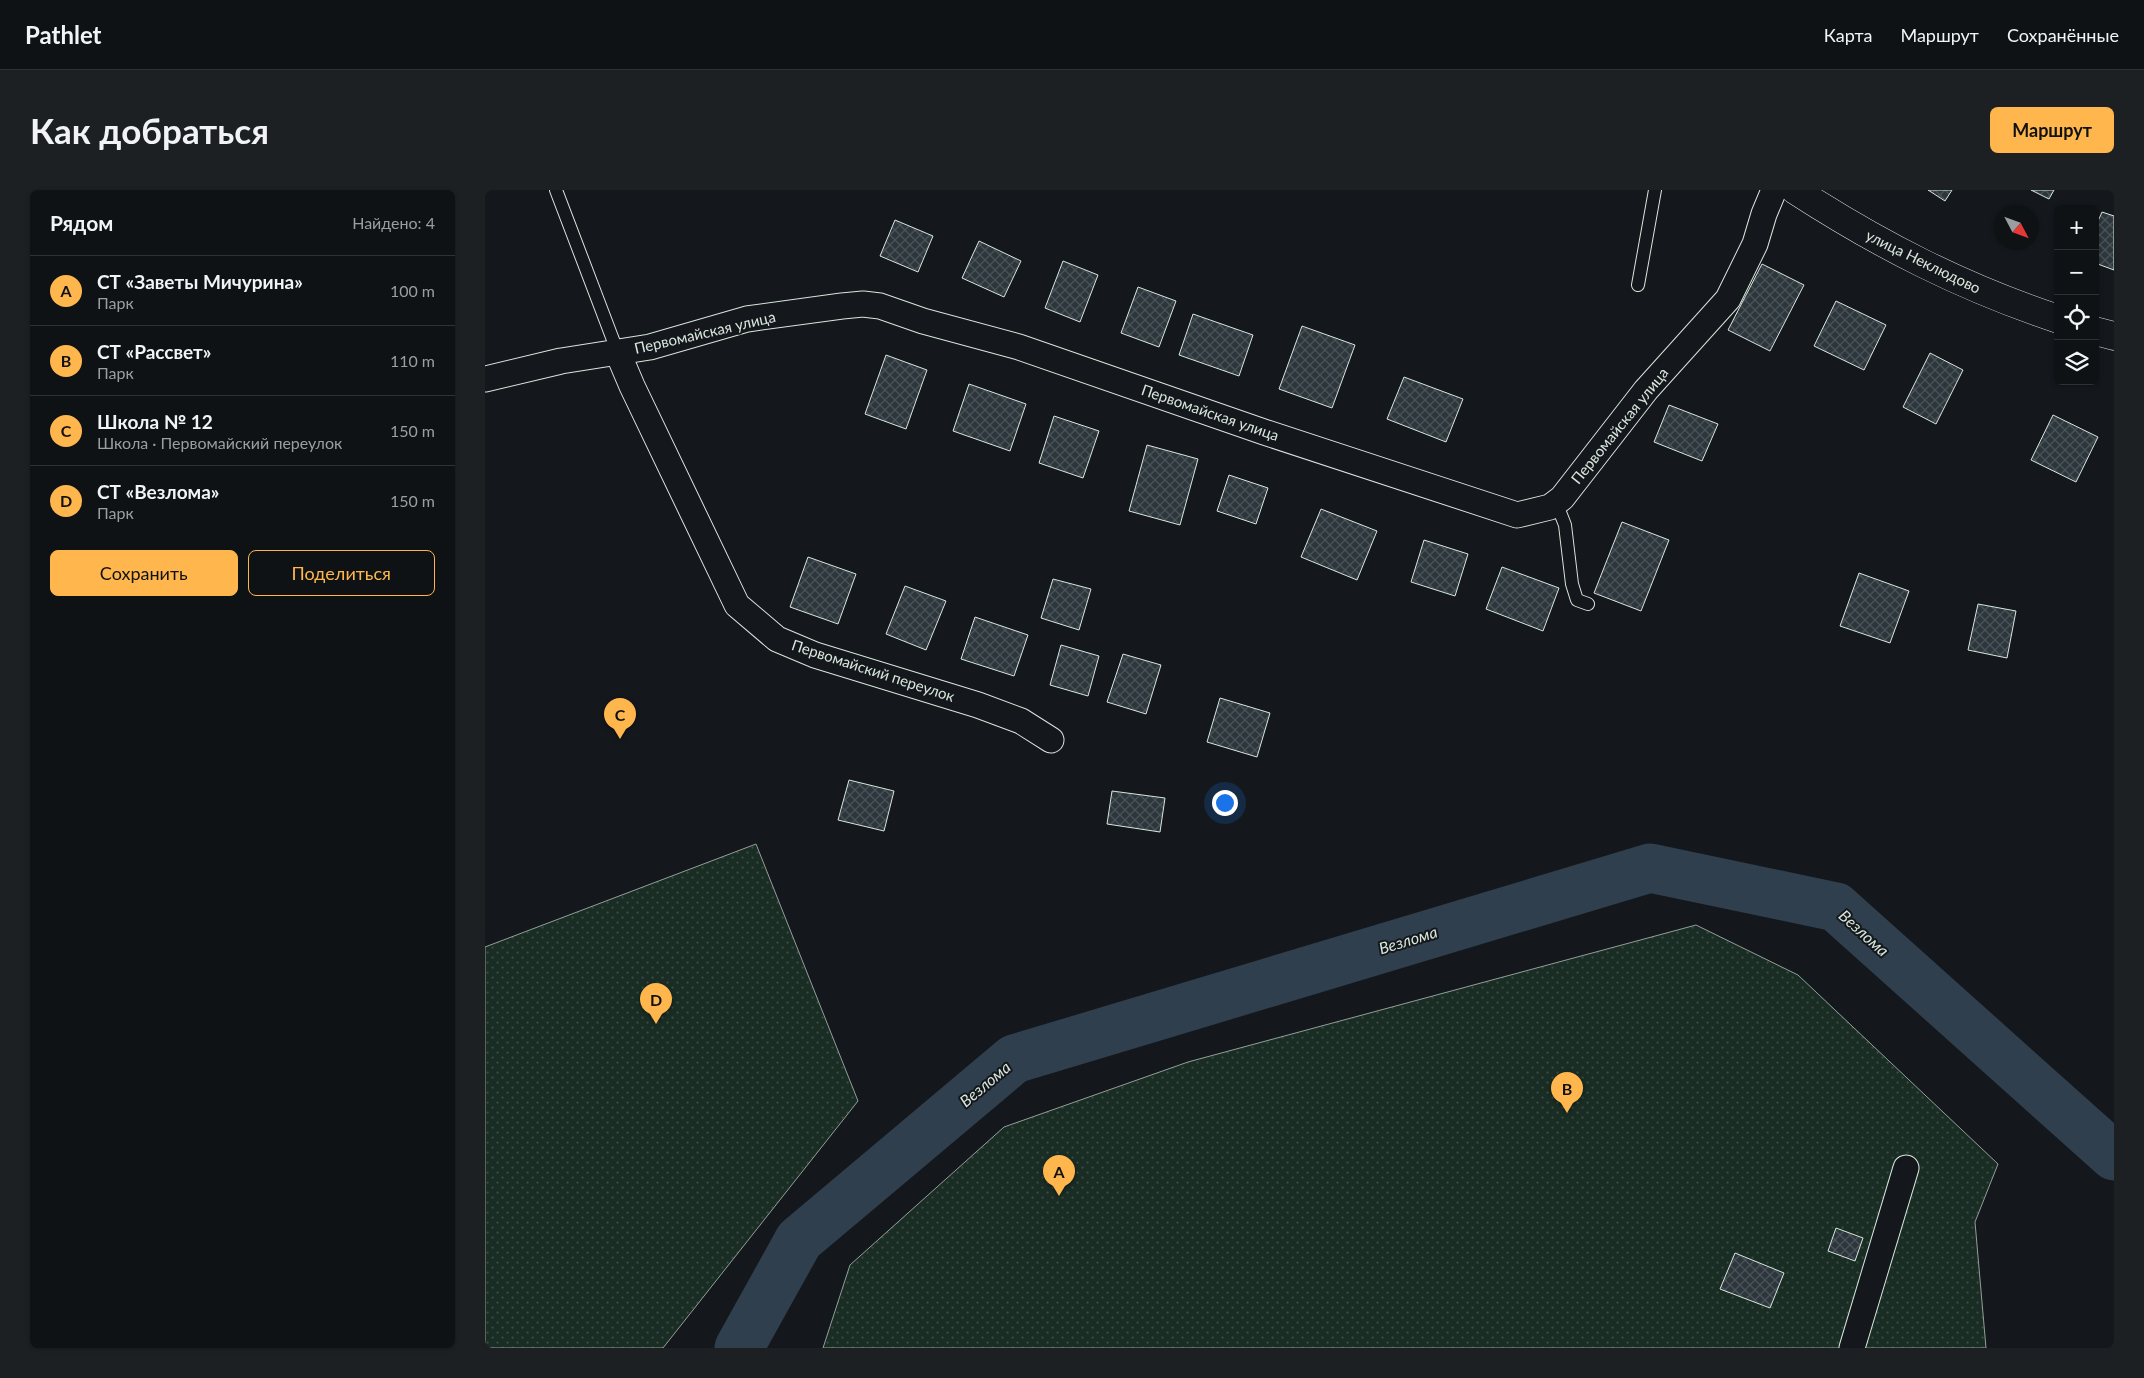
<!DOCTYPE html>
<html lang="ru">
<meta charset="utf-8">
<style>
:root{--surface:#0f1215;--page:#1d2022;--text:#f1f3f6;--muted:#9b9ea0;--line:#2f3234;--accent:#ffb74d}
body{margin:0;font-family:Lato,sans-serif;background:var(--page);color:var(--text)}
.controls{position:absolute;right:15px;top:15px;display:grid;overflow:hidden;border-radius:8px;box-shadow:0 1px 4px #0004}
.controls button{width:45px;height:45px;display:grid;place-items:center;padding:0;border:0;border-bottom:1px solid var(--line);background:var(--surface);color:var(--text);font:25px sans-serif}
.compass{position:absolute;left:1509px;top:15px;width:45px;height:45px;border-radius:50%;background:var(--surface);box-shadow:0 1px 4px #0004;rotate:131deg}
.you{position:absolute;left:739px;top:612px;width:18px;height:18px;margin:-12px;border:4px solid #fff;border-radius:50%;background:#1a73e8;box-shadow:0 0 0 8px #1a73e833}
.badge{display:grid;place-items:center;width:32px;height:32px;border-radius:50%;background:var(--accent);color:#111;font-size:16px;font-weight:700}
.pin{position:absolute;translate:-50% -41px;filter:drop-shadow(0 1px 2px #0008)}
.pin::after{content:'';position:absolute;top:26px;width:18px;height:15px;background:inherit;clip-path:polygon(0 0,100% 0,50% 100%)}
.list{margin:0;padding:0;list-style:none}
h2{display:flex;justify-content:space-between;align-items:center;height:65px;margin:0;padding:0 20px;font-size:21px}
h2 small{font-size:16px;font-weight:400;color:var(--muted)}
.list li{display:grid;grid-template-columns:32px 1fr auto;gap:15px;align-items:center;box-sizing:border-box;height:70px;padding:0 20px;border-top:1px solid var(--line)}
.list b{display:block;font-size:19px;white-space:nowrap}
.list p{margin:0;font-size:16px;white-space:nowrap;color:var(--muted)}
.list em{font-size:16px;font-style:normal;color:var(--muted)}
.actions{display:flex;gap:10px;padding:15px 20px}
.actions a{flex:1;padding:11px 0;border:1px solid var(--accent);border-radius:8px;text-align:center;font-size:18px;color:var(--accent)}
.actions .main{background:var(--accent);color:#111}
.icon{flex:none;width:28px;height:28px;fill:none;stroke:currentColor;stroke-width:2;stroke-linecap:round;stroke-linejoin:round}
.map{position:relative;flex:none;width:1629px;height:1158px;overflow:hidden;border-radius:8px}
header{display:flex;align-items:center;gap:30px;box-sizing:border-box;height:70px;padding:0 25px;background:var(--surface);border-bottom:1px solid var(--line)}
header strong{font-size:24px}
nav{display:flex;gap:28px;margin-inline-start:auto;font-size:18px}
.intro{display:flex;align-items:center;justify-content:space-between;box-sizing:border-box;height:120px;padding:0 30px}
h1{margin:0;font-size:35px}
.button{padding:12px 22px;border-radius:8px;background:var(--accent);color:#111;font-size:18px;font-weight:700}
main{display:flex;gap:30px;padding:0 30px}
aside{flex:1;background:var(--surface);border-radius:8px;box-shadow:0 1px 4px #0004}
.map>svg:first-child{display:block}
.garden{fill:url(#garden-dots);stroke:#939e99}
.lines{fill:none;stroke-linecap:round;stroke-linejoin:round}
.river{stroke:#2f3f4d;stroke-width:49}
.building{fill:url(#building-cross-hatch);stroke:#d8e6dc}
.service-casing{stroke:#d8e6dc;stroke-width:14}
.minor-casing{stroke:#d8e6dc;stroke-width:27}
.secondary-casing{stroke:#d8e6dc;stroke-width:29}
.service{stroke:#14181c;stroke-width:12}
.minor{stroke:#14181c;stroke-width:25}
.secondary{stroke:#14181c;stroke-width:28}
.labels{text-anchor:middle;stroke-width:4;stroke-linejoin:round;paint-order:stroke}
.street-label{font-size:15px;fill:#d8e6dc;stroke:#14181c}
.water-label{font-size:16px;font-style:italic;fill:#d8e6dc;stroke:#14181c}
</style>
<header>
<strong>Pathlet</strong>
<nav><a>Карта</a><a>Маршрут</a><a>Сохранённые</a></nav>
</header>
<div class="intro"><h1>Как добраться</h1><a class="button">Маршрут</a></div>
<main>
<aside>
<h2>Рядом<small>Найдено: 4</small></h2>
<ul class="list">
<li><span class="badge">A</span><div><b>СТ «Заветы Мичурина»</b><p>Парк</p></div><em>100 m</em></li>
<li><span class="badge">B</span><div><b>СТ «Рассвет»</b><p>Парк</p></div><em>110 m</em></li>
<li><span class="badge">C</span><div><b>Школа № 12</b><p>Школа · Первомайский переулок</p></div><em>150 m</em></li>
<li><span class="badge">D</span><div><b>СТ «Везлома»</b><p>Парк</p></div><em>150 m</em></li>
</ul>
<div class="actions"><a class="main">Сохранить</a><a>Поделиться</a></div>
</aside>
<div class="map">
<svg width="1629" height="1158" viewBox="0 0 1629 1158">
<defs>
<pattern id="garden-dots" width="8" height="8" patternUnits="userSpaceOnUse" patternTransform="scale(1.25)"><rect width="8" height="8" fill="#1a2d24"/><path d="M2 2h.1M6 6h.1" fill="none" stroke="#3b4b43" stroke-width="1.8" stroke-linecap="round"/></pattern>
<pattern id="building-cross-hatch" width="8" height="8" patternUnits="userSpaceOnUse" patternTransform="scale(1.25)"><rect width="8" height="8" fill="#2c363c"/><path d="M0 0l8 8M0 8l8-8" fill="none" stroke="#4a5358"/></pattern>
</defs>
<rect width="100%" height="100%" fill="#14181c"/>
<g class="garden">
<polygon points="271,654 373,911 178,1158 0,1158 0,757"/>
<polygon points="1211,735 1313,785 1513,974 1490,1032 1501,1158 338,1158 365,1075 519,937 703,872"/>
</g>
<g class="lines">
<polyline class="river" points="254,1158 314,1050 529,869 1165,678 1351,717 1629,966"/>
</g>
<g class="building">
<polygon points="1443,0 1467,0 1460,11"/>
<polygon points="1546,0 1569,0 1564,9"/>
<polygon points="1617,22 1629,26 1629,80 1610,73 1610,38"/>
<polygon points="410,30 448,46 433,82 395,66"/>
<polygon points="494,51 536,71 519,107 477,88"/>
<polygon points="578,71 613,85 595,132 560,118"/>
<polygon points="1277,74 1319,95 1285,161 1243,140"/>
<polygon points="653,97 691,111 674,157 636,143"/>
<polygon points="1351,111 1401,135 1379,180 1329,156"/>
<polygon points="708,124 768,145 754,186 694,165"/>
<polygon points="817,136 870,155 847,218 794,199"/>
<polygon points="1445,163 1478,180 1451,234 1418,217"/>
<polygon points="401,165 442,180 421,239 380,224"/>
<polygon points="919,187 978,209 961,252 902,229"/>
<polygon points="484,194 541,214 525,261 468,241"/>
<polygon points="1184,215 1233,234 1217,271 1169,252"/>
<polygon points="1568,225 1613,247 1591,292 1546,270"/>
<polygon points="569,226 614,241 598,288 554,273"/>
<polygon points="662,255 713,269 695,335 644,321"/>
<polygon points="744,285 783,298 771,334 732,321"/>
<polygon points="836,319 892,341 872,390 816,367"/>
<polygon points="1137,332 1184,350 1156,421 1109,403"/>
<polygon points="939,350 983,364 970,406 926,392"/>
<polygon points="323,367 371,384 353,434 305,417"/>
<polygon points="1017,377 1074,398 1058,441 1001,419"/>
<polygon points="1374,383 1424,401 1405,453 1355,436"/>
<polygon points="568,389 606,399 594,440 556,428"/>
<polygon points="420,396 461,411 441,460 401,444"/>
<polygon points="1493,414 1531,421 1522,468 1483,460"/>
<polygon points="490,427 543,445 529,486 476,469"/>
<polygon points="576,455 614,466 603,506 565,495"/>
<polygon points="638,464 676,475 661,524 622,512"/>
<polygon points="735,508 785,523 772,567 722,552"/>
<polygon points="364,590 409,601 399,641 353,630"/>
<polygon points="627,601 680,608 675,642 622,634"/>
<polygon points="1351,1038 1378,1048 1370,1071 1343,1061"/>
<polygon points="1250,1063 1299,1083 1285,1118 1235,1099"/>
</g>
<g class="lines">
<g class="service-casing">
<g id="service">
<polyline points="71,0 133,163"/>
<polyline points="1153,95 1170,0"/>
<polyline points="1071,312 1080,335 1087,394 1092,410 1103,414"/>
</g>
</g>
<g class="minor-casing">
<g id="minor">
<polyline points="133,163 147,196 252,415 292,449 330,465 493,515 536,531 566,550"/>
<polyline points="0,189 76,171 165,157 262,129 357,116 378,114 395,116 438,131 534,157 779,242 1032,325 1065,317 1077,308 1161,200 1243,109 1270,54 1279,24 1289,0"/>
<polyline points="1367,1158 1421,978"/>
</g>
</g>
<g class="secondary-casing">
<g id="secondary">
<path d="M1310 0C1395 55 1477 97 1573 129"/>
<polyline points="1610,141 1629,146"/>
</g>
</g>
<use href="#service" class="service"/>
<use href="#minor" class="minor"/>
<use href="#secondary" class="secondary"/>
</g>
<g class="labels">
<g class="street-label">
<text transform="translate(1438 72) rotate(26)" y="5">улица Неклюдово</text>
<text transform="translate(220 143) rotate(-13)" y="5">Первомайская улица</text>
<text transform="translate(725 223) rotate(19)" y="5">Первомайская улица</text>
<text transform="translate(1135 236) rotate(-51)" y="5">Первомайская улица</text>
<text transform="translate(388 481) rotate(18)" y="5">Первомайский переулок</text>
</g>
<g class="water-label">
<text transform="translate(1379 743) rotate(42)" y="6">Везлома</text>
<text transform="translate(923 750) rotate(-17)" y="6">Везлома</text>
<text transform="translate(500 894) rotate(-40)" y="6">Везлома</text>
</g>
</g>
</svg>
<div class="controls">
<button>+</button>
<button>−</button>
<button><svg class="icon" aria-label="locate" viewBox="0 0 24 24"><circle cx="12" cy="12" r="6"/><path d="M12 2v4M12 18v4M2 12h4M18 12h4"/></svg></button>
<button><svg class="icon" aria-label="layers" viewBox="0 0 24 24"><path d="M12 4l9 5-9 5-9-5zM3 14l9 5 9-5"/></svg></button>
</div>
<svg class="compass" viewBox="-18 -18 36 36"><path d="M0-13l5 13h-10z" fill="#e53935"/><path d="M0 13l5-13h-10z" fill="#9b9ea0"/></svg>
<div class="you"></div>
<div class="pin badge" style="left:574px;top:1006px">A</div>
<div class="pin badge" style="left:1082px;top:923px">B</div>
<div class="pin badge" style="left:135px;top:549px">C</div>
<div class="pin badge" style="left:171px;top:834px">D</div>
</div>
</main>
